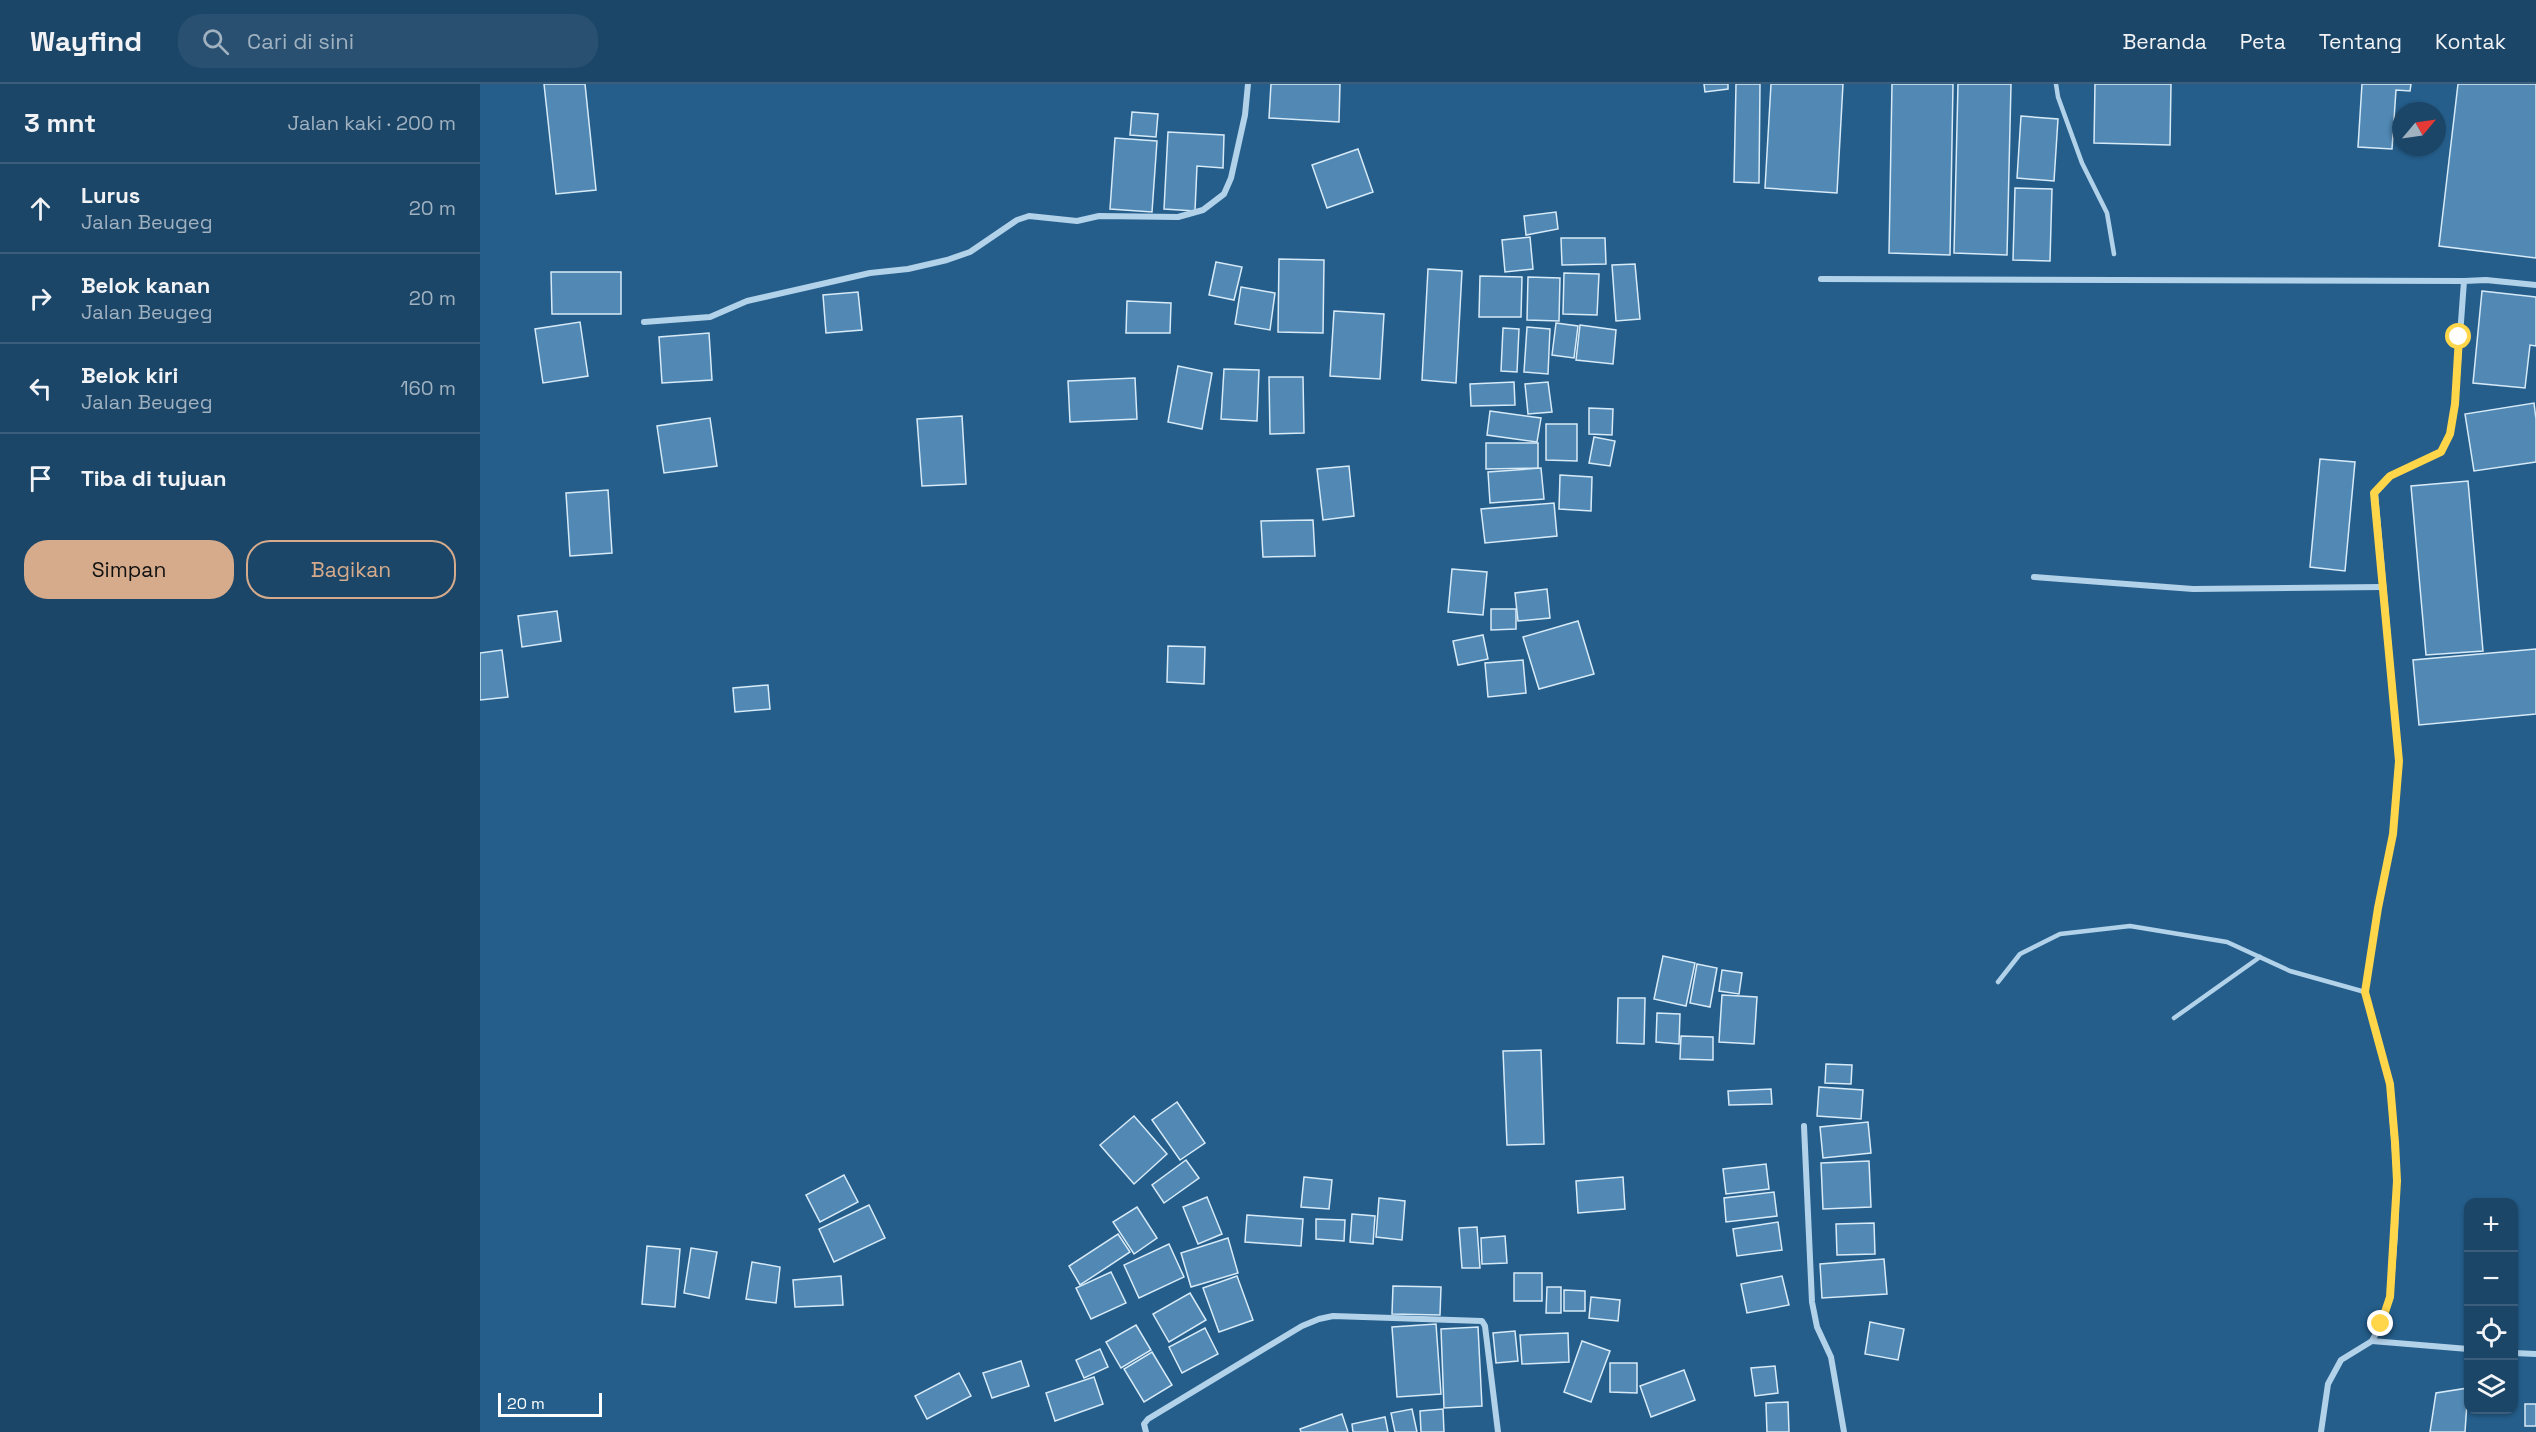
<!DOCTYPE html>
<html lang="id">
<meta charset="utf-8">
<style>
:root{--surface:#1c4668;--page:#295071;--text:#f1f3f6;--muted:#a0b1c0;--line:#3a5e7c;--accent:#d6ab8b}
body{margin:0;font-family:"Space Grotesk",sans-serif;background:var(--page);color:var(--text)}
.controls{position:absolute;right:18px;bottom:18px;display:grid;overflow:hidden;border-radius:12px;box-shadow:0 2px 4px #0004}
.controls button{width:54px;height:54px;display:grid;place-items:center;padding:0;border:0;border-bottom:2px solid var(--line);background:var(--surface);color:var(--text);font:30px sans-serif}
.compass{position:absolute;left:1912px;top:18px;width:54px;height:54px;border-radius:50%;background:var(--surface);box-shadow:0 2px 4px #0004;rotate:61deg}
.scale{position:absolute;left:18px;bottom:15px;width:104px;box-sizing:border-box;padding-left:6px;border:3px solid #fff;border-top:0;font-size:16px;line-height:21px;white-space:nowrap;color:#fff;-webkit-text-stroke:4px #255e8b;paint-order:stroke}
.stop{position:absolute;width:18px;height:18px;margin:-14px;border:4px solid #ffd54a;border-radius:50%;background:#fff}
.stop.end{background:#ffd54a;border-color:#fff;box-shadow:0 2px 6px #0008}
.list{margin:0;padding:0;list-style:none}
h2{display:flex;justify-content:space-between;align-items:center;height:78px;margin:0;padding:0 24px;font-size:26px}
h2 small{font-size:20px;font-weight:400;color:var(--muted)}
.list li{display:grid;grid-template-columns:39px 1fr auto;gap:18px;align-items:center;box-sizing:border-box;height:90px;padding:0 24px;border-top:2px solid var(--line)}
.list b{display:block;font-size:22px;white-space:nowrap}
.list p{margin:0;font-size:20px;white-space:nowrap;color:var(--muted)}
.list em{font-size:20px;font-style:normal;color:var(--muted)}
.actions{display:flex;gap:12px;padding:18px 24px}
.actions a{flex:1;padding:14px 0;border:2px solid var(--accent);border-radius:24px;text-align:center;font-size:21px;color:var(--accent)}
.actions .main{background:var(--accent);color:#111}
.icon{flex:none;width:33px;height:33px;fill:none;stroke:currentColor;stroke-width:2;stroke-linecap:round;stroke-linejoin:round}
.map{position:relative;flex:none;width:2056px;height:1348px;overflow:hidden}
header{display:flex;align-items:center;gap:36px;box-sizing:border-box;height:84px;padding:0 30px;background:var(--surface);border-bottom:2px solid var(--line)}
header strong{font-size:28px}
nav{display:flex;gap:33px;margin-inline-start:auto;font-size:21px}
.search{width:420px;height:54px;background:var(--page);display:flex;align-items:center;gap:15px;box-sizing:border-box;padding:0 21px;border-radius:24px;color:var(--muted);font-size:22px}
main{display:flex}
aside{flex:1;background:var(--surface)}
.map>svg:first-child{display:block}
.building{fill:#5189b4;stroke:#d7eaf8;stroke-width:1.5}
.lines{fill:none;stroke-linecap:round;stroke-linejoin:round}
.lane{stroke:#b2d2ea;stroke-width:4.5}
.street{stroke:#b2d2ea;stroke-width:6}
.route{stroke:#ffd54a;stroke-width:8}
</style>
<header>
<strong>Wayfind</strong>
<div class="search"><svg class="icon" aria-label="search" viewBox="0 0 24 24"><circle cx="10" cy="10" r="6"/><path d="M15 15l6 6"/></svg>Cari di sini</div>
<nav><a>Beranda</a><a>Peta</a><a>Tentang</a><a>Kontak</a></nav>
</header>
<main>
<aside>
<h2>3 mnt<small>Jalan kaki · 200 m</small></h2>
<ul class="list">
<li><svg class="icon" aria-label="ahead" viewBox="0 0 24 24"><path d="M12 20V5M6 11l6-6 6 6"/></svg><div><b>Lurus</b><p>Jalan Beugeg</p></div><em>20 m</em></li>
<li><svg class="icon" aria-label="right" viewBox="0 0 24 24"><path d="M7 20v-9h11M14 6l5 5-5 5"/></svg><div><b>Belok kanan</b><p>Jalan Beugeg</p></div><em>20 m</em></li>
<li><svg class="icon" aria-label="left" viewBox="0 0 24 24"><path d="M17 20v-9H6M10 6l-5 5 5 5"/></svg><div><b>Belok kiri</b><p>Jalan Beugeg</p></div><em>160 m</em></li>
<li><svg class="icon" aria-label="arrive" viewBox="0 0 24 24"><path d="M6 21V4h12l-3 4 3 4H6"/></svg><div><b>Tiba di tujuan</b></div></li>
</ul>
<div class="actions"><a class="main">Simpan</a><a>Bagikan</a></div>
</aside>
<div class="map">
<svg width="2056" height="1348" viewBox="0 0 2056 1348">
<rect width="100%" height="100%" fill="#255e8b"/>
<g class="building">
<polygon points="64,0 105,0 116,106 76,110"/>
<polygon points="791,0 860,0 859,38 789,34"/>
<polygon points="1224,0 1248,0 1248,5 1225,8"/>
<polygon points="1256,0 1280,0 1279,99 1254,98"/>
<polygon points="1291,0 1363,0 1357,109 1285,104"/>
<polygon points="1412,0 1473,0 1470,171 1409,169"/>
<polygon points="1478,0 1531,0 1527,171 1474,169"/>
<polygon points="1615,0 1691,0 1690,61 1614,59"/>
<polygon points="1882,0 1931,0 1930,7 1916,6 1912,65 1878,63"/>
<polygon points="1978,0 2056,0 2056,174 1959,162"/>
<polygon points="652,28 678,30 676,53 650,51"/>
<polygon points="1541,32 1578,35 1574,97 1537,94"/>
<polygon points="688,48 744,51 743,84 717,82 715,127 684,125"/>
<polygon points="635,54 677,57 672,128 630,125"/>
<polygon points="878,65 893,108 847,124 832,81"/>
<polygon points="1535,104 1572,105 1570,177 1533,176"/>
<polygon points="1076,128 1078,145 1046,151 1044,132"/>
<polygon points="1050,153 1053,185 1025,188 1022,156"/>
<polygon points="1081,154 1125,154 1126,180 1082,181"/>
<polygon points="799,175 844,176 843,249 798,248"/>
<polygon points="736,178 762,183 754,216 729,211"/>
<polygon points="1155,180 1160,235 1136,237 1132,181"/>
<polygon points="948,185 982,187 976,299 942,296"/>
<polygon points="71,188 141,188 141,230 72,230"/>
<polygon points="1084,189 1119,190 1117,231 1083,230"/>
<polygon points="1000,192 1042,193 1041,233 999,233"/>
<polygon points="1048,193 1080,194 1079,237 1047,236"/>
<polygon points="761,203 795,209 790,246 755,240"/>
<polygon points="2002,207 2056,213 2056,262 2050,261 2045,304 1993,299"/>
<polygon points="378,208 382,246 346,249 343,211"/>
<polygon points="647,217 691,219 690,249 646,249"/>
<polygon points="854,227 904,230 900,295 850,292"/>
<polygon points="100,238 108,292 63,299 55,245"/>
<polygon points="1076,239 1098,242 1094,274 1072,271"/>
<polygon points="1100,241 1136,246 1133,280 1096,276"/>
<polygon points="1047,243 1070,245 1068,290 1044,288"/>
<polygon points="1023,244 1039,245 1037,288 1021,287"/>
<polygon points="229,249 232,296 182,299 179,253"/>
<polygon points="698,282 732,289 722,345 688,338"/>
<polygon points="744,285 779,286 777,337 741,335"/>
<polygon points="789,293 823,293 824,349 790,350"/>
<polygon points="655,294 657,335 590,338 588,297"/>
<polygon points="1034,298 1035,321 991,322 990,300"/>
<polygon points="1068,298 1072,328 1048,330 1045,300"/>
<polygon points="2054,319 2056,335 2056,378 1994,387 1985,330"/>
<polygon points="1109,324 1133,325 1132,351 1109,350"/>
<polygon points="1010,327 1061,334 1057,358 1007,351"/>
<polygon points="482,332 486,400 442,402 437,335"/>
<polygon points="230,334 237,382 184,389 177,342"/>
<polygon points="1066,340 1097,340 1097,377 1066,376"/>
<polygon points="1114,353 1135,357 1130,382 1109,379"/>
<polygon points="1006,359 1058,359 1058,384 1006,385"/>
<polygon points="1840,375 1875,378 1865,487 1830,483"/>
<polygon points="869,382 874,432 843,436 837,385"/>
<polygon points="1061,384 1064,415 1010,419 1008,388"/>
<polygon points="1080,391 1112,393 1111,427 1079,425"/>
<polygon points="1988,397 2003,567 1946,571 1931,402"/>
<polygon points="128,406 132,469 90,472 86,409"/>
<polygon points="1074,419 1077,452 1005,459 1001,425"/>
<polygon points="833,436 835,472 783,473 781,437"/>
<polygon points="972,485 1007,488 1003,531 968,528"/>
<polygon points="1067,505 1070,534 1038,537 1035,509"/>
<polygon points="1011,525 1036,525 1036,545 1011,546"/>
<polygon points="77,527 81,557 42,563 38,532"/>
<polygon points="1098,537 1114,590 1059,605 1043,553"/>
<polygon points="1003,551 1008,575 978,581 973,557"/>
<polygon points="688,562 725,563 724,600 687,598"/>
<polygon points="2056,565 2056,630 1939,641 1933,576"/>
<polygon points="22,566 28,613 0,616 0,569"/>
<polygon points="1043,576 1046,609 1008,613 1005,579"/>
<polygon points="288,601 290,625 255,628 253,604"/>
<polygon points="1183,872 1215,879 1206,922 1174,915"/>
<polygon points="1217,880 1237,884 1230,923 1210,919"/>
<polygon points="1242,886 1262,889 1259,910 1239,907"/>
<polygon points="1242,911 1277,913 1274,960 1239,958"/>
<polygon points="1138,914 1165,914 1164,960 1137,959"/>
<polygon points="1177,929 1200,930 1199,960 1176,958"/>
<polygon points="1201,952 1233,953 1233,976 1200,975"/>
<polygon points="1061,966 1064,1060 1027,1061 1023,967"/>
<polygon points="1346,980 1372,981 1371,1000 1345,999"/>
<polygon points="1339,1003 1383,1006 1381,1035 1337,1032"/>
<polygon points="1291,1005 1292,1020 1249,1021 1248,1007"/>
<polygon points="697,1018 725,1059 700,1076 672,1036"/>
<polygon points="654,1032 687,1070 654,1100 620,1061"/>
<polygon points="1388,1038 1391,1069 1343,1074 1340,1043"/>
<polygon points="706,1076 719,1094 684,1119 672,1101"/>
<polygon points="1389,1077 1391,1123 1343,1125 1341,1079"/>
<polygon points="1286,1080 1289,1105 1246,1110 1243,1085"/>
<polygon points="364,1091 378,1118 340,1138 326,1111"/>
<polygon points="824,1093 852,1096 849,1125 821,1123"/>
<polygon points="1143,1093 1145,1125 1098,1129 1096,1097"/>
<polygon points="1294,1108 1297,1132 1246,1138 1244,1114"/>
<polygon points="727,1113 742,1150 718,1160 703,1123"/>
<polygon points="899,1114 925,1117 922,1156 896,1153"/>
<polygon points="389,1121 405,1154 354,1178 339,1145"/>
<polygon points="657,1123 677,1154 654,1170 633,1138"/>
<polygon points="872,1130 895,1132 893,1160 870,1158"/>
<polygon points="767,1131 823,1135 821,1162 765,1158"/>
<polygon points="836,1135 865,1136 864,1157 836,1155"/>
<polygon points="1298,1138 1302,1166 1257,1172 1253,1145"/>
<polygon points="1394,1139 1395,1170 1357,1171 1356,1140"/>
<polygon points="997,1143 1000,1184 982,1184 979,1144"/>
<polygon points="638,1150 650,1168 600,1201 589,1182"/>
<polygon points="1025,1152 1027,1179 1002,1180 1001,1154"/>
<polygon points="748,1154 758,1189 711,1203 701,1169"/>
<polygon points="689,1160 704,1193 659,1214 644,1181"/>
<polygon points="167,1162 200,1165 195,1223 162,1220"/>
<polygon points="211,1164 237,1168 229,1214 204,1209"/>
<polygon points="1404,1175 1407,1210 1342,1214 1340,1180"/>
<polygon points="272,1178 300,1183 296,1219 266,1215"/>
<polygon points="631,1188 646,1219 611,1235 596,1204"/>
<rect x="1034" y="1189" width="28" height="28"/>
<polygon points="361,1192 363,1221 315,1223 313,1196"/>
<polygon points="757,1192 773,1236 739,1248 723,1204"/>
<polygon points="1302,1192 1309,1221 1267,1229 1261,1200"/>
<polygon points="913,1202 961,1203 960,1231 912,1230"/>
<polygon points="1067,1203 1081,1203 1081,1229 1066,1229"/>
<polygon points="1084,1206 1105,1207 1105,1227 1084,1227"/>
<polygon points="710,1209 726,1236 689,1258 673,1230"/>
<polygon points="1111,1213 1140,1216 1138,1237 1109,1234"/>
<polygon points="1390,1238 1424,1245 1418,1276 1385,1270"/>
<polygon points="956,1240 961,1310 917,1313 912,1243"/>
<polygon points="656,1241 671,1266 641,1284 626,1258"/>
<polygon points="998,1243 1002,1322 964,1324 961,1245"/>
<polygon points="725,1244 738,1270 702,1289 689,1263"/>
<polygon points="1035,1247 1038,1277 1016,1279 1013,1249"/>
<polygon points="1088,1249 1089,1278 1042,1280 1040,1251"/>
<polygon points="1102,1257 1130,1267 1111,1318 1084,1308"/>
<polygon points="620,1265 628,1283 604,1294 596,1276"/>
<polygon points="672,1268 692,1301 664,1318 644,1285"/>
<polygon points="541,1277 549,1302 512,1314 503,1289"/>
<polygon points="1130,1279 1157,1279 1157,1309 1130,1308"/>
<polygon points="1295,1282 1298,1309 1275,1312 1271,1284"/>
<polygon points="1204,1286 1215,1316 1171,1333 1160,1302"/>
<polygon points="479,1289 491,1312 447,1335 435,1312"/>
<polygon points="614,1293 623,1320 575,1337 566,1309"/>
<polygon points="1988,1304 1985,1348 1950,1348 1956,1309"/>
<polygon points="1308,1318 1309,1348 1287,1348 1286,1319"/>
<rect x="2045" y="1320" width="11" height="22"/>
<polygon points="932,1325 937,1348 915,1348 911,1329"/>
<polygon points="963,1325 964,1348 941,1348 940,1327"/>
<polygon points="862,1330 868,1348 821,1348 820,1345"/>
<polygon points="905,1333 908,1348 873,1348 872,1340"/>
</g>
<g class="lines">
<g class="lane">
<polyline points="1576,0 1578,13 1602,79 1627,129 1634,170"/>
<polyline points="1518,898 1540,870 1580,850 1650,842 1747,858 1810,887 1885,908"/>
<polyline points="1694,934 1780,873"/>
</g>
<g class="street">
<polyline points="1341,195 1984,197"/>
<polyline points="164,238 230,233 267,217 390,189 428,185 467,176 490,168 537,136 549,132 597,137 619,132 698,133 723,126 744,110 751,94 765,31 768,0"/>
<polyline points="1554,493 1713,505 1902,503"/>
<polyline points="1324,1042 1332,1218 1337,1243 1351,1273 1364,1348"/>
<polyline points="1892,1257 1988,1265"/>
<polyline points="2034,1269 2056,1270"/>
<polyline points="666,1348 664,1340 668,1335 822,1242 839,1235 853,1232 1002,1237 1005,1242 1018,1348"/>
<polyline points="1841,1348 1848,1300 1861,1276 1892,1257 1901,1240 1910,1213 1915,1151 1917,1097 1910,1000 1885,908 1898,824 1913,750 1919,677 1895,409 1910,392 1961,368 1970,350 1975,320 1984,197 2006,196 2056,201"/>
</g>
</g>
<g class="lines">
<polyline class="route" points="1901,1240 1910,1213 1917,1097 1915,1058 1910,1000 1885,908 1898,824 1913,750 1919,677 1894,409 1910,392 1961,368 1970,350 1975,320 1979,253"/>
</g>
</svg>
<div class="controls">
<button>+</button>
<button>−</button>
<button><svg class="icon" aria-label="locate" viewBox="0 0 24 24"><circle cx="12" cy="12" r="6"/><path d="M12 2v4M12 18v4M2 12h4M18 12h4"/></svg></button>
<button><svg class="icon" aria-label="layers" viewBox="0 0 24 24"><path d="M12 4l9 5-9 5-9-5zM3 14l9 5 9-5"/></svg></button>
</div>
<svg class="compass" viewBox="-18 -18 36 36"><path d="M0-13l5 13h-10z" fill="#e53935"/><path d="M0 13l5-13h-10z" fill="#a0b1c0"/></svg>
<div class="scale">20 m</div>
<div class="stop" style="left:1979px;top:253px"></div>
<div class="stop end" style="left:1901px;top:1240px"></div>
</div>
</main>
